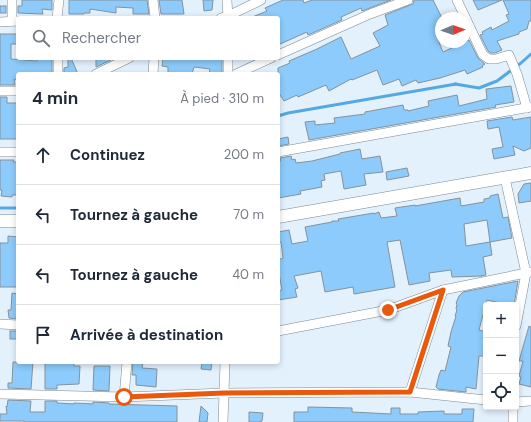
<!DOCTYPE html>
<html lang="fr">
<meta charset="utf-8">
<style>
:root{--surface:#fff;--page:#f2f2f3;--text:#1f2937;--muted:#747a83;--line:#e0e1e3}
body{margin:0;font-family:"DM Sans",sans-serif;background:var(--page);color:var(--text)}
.controls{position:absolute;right:12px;bottom:12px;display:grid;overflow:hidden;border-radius:4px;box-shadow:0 2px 6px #0003}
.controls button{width:36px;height:36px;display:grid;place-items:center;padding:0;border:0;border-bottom:1px solid var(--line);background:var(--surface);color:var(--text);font:20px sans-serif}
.compass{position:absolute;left:435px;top:12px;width:36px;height:36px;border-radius:50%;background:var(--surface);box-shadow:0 2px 6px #0003;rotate:88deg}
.stop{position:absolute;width:12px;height:12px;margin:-9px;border:3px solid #ea580c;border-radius:50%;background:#fff}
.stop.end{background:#ea580c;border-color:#fff;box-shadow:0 1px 4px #0008}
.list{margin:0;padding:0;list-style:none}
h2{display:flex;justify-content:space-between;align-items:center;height:52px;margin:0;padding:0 16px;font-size:17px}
h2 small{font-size:13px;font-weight:400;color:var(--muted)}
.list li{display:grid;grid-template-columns:26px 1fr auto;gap:12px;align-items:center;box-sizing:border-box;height:60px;padding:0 16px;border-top:1px solid var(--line)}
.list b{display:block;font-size:15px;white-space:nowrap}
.list em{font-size:13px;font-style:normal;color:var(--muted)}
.icon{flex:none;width:22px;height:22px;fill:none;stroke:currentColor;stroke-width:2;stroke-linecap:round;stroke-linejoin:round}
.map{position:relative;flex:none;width:531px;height:422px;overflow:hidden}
.search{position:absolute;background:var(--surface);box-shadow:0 2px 6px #0003;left:16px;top:16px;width:264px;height:44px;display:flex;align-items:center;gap:10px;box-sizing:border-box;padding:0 14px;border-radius:4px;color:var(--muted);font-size:15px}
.panel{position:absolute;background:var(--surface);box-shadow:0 2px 6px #0003;left:16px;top:72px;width:264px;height:292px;border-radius:4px}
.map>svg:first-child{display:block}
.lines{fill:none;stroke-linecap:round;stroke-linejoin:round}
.stream{stroke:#56a8e2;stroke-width:3}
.building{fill:#8ccbfb;stroke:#84929c}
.street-casing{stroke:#7c8994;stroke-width:10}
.secondary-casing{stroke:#7c8994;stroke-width:13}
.street{stroke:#fff;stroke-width:9}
.secondary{stroke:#fff;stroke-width:12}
.route{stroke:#ea580c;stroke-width:5}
</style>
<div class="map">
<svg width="531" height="422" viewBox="0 0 531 422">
<rect width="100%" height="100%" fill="#e3f1fd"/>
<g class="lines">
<g class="stream">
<polyline points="455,84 479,88 497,81 521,63 531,54"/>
<polyline points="278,116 288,113 456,84"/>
<polyline points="0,208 18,208"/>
</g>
</g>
<g class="building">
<polygon points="22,0 52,0 52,10 42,9 43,14 18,13 18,6 22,6"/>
<polygon points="69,0 147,0 149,14 133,14 133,8 116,7 116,13 90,9 90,13 84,13 84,14 69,14"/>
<polygon points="159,0 182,0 184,14 161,14"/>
<polygon points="203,0 213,0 212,10 204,11"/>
<polygon points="283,0 303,0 304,3 312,0 391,0 362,11 361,8 341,17 342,20 308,35 307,32 278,45 278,18 250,18 267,11 265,8"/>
<polygon points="414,0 433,0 441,16 441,33 436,35 443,52 469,40 478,58 485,64 482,66 483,67 467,74 465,70 440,78 418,83 416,80 402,86 399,79 383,85 377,70 352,80 351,79 329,91 326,85 298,97 297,95 284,101 278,92 278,68 290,63 289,61 317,49 341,37 351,59 380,46 373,33 388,25 385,15 410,5 413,4"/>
<polygon points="473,0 502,0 478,10"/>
<polygon points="503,0 531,0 531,21 529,21 527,29 519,32 519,34 497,41 502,50 495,53 491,53 488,51 480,35 483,34 482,32 491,27 492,30 509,21 506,15 509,14"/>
<rect x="0" y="6" width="6" height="7"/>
<polygon points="0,34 18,34 18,44 11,44 11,59 37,61 37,58 52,58 52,74 18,74 18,81 14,79 15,85 0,85"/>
<polygon points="68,58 71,58 78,74 64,74 64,68 68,67"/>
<polygon points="96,58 111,58 111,60 96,67"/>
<polygon points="163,58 222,58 222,72 221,74 209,74 210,69 194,67 192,74 168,74 168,67 162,66"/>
<polygon points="511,86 514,102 495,105 496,107 309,140 305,122 315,121 315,125 335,123 334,118 365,114 365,112 403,105 404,110 408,110 408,111 429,106 428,101 457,95 459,106 487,99 486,89"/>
<polygon points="0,97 7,97 7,103 18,103 18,139 0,139"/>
<polygon points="512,117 513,120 531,117 531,148 524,151 513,146 515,155 494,159 492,149 503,147 499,127 488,129 487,121"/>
<polygon points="288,137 289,144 278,146 278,139"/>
<polygon points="360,149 362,159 380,156 383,172 364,174 366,185 344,189 341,171 324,174 325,180 321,181 322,187 300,191 301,194 278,198 278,162 281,161 280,158 291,156 292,160 295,159 296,163 312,161 340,154 340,153"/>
<polygon points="0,160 14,160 13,162 18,162 18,195 12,195 12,197 1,196 2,190 0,190"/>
<polygon points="407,168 409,176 387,180 386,172"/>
<polygon points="531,183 531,201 519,203 518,194 524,184"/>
<polygon points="498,194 503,218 508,217 512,238 490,242 487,220 464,224 466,246 490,242 492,255 483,257 486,275 481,276 482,276 452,277 451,270 429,273 430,281 409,285 400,240 387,242 395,287 354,294 353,287 325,292 321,271 294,276 298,288 295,289 297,297 278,300 278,291 282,290 278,268 278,260 283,258 281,242 278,242 278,232 289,230 292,244 308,241 305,227 332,222 332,221 339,221 338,219 374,213 374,214 379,212 381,218 397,216 395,208 415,205 415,206 460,198 461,206 484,202 484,199 490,198 490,196"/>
<polygon points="8,236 18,237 18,287 0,287 0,243 8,243"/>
<polygon points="518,281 514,305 509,305 487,300 479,330 486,332 486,356 479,356 476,389 466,387 466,392 438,389 436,387 439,375 441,370 445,371 451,347 448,346 451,332 456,316 455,316 457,310 456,309 457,304 456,303 459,296 463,292"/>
<polygon points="12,293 18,294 18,315 16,316 17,319 9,318 8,310 11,310"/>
<polygon points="529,326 531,327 531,387 519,384 521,377 519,376 523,361 519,361"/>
<rect x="10" y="331" width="8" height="8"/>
<polygon points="13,362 33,362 31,389 8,388 8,383 12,383"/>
<polygon points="45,362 74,362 74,366 80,366 79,384 57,385 57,389 45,389"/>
<polygon points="133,362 143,362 142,368 157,369 156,387 136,385 136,375 132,375"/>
<polygon points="202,362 212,362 211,370 201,369"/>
<polygon points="94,366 110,366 109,391 93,390"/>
<polygon points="8,400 31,401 30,412 45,412 45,401 57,401 57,403 74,404 74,403 93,404 93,402 109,403 109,404 177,406 177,422 24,422 24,421 0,421 0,414 7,414 6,406 7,407"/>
<polygon points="201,406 208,413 207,422 199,422"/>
<polygon points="308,407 352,408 352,412 391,414 391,408 400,408 400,414 418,414 418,412 444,411 444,414 462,414 462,409 474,409 473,422 294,422 294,412 308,412"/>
<polygon points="249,412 263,413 262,421 259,422 249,422"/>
</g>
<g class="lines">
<g class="street-casing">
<g id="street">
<polyline points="153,0 155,18"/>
<polyline points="227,0 228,18"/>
<polyline points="457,0 483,55 489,59 496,59 509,55 517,74 527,108"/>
<polyline points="57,18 59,0"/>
<polyline points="221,18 228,16 261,0"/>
<polyline points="12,21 12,0"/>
<polyline points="0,22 18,21"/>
<polyline points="278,55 370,14 408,0"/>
<polyline points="58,58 58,74"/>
<polyline points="96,74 129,58"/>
<polyline points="153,74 154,58"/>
<polyline points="228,74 228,58"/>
<polyline points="236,74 271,58"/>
<polyline points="0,91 18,91"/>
<polyline points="0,152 18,152"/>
<polyline points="278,152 531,107"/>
<polyline points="505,178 526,273 516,326"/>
<polyline points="0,324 18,325"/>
<polyline points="278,331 388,310 443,290 531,272"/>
<polyline points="410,392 443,290"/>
<polyline points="0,394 124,397 224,393 410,392 486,400"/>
<polyline points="124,397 127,362"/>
<polyline points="516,402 531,401"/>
<polyline points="513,407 513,422"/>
<polyline points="223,422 225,362"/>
</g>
</g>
<g class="secondary-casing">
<g id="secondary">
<polyline points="278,217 531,173"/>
<polyline points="0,221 18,221"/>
</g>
</g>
<use href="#street" class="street"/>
<use href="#secondary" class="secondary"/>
</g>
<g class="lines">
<polyline class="route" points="124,397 224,393 410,392 443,290 388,310"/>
</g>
</svg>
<div class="controls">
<button>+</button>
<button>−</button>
<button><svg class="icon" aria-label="locate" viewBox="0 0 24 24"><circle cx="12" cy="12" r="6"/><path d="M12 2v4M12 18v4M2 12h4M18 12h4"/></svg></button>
</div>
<svg class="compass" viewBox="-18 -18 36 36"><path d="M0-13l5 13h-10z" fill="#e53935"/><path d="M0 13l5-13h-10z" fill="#747a83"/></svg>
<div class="stop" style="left:124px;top:397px"></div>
<div class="stop end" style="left:388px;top:310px"></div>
<div class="search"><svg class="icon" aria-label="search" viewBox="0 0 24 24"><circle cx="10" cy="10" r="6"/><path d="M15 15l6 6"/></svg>Rechercher</div>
<section class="panel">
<h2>4 min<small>À pied · 310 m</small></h2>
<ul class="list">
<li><svg class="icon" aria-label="ahead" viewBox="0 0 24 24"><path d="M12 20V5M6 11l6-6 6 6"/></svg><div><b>Continuez</b></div><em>200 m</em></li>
<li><svg class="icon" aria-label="left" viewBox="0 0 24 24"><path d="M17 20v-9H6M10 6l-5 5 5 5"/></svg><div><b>Tournez à gauche</b></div><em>70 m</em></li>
<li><svg class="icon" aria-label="left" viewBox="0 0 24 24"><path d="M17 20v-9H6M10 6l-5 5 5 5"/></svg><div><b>Tournez à gauche</b></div><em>40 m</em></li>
<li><svg class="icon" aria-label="arrive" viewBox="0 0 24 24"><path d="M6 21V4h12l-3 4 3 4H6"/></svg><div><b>Arrivée à destination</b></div></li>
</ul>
</section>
</div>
